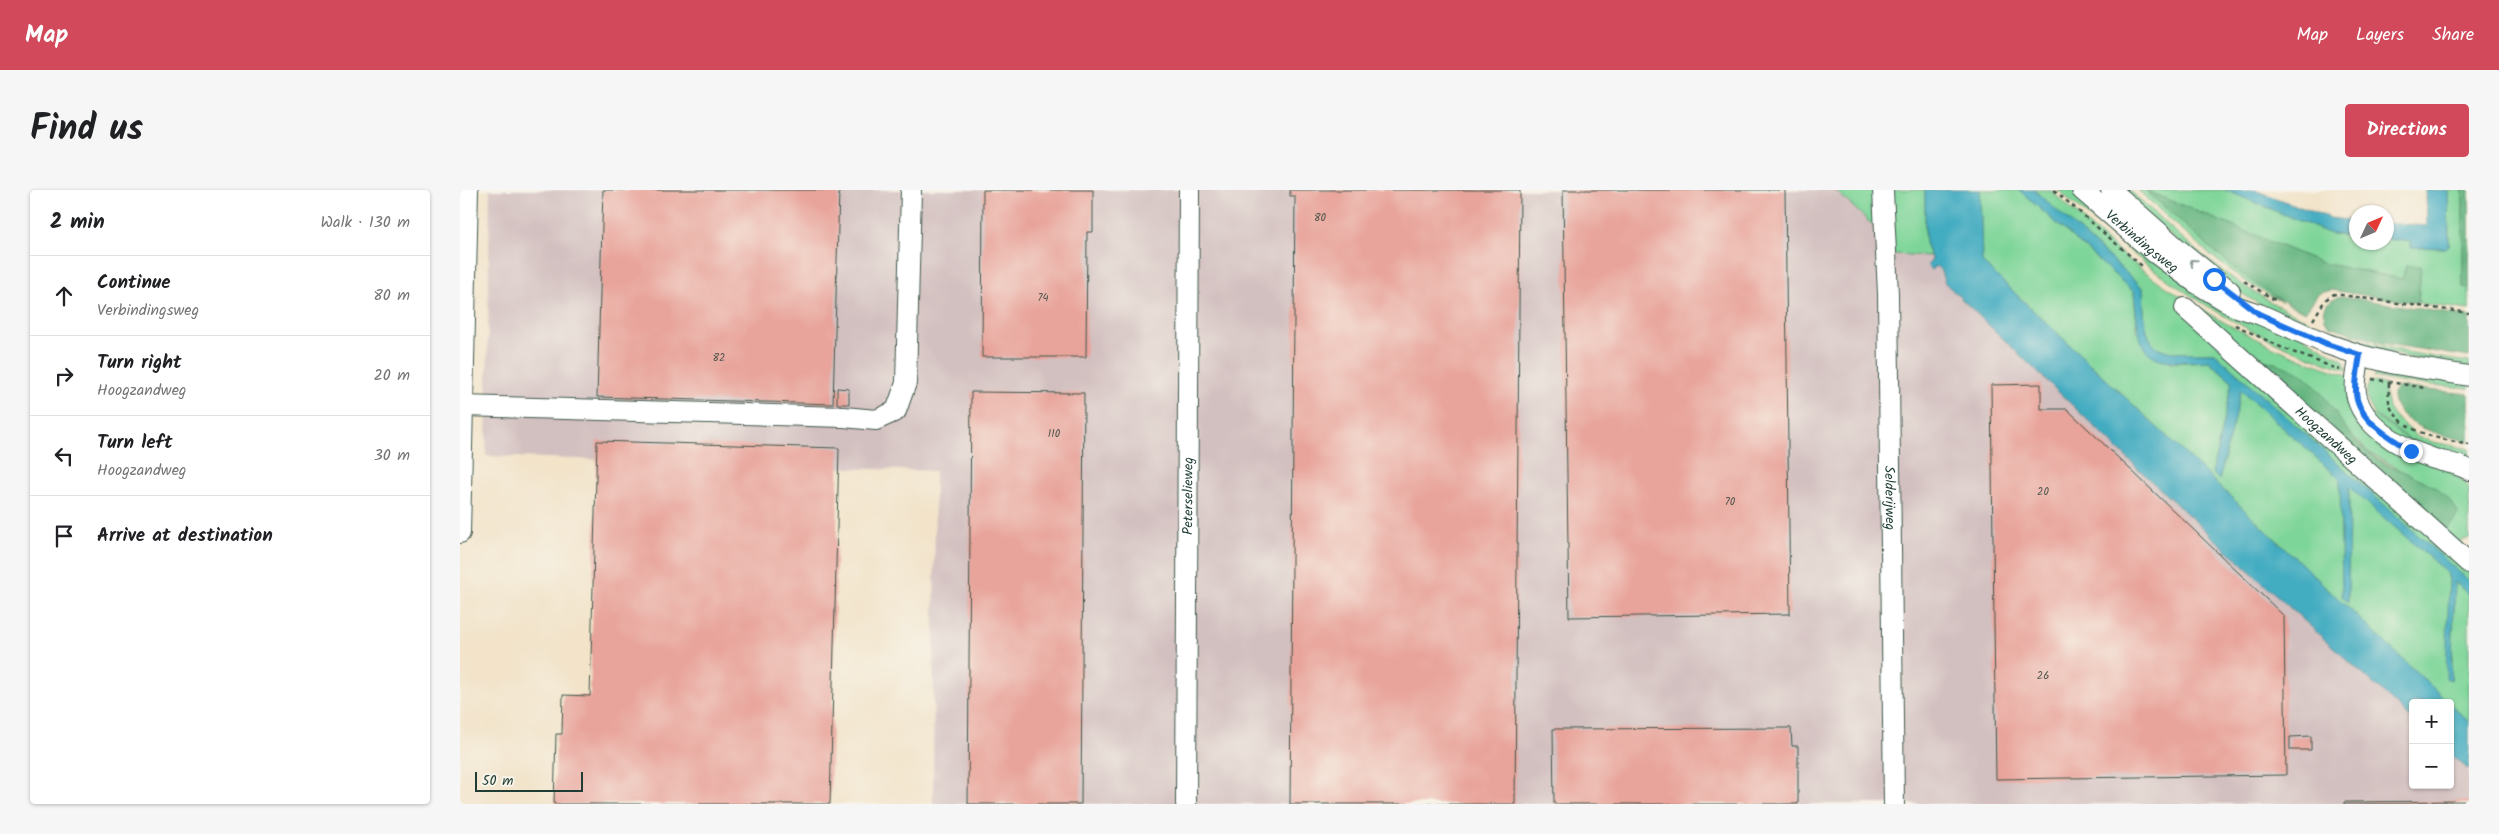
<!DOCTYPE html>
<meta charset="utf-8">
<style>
:root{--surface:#fff;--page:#f6f6f6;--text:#202124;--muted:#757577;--line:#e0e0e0;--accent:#d1495b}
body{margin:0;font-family:Kalam,sans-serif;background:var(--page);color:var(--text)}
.controls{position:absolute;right:15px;bottom:15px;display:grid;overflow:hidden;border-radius:5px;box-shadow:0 1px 4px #0004}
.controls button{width:45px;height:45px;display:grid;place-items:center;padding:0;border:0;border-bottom:1px solid var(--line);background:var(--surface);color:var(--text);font:25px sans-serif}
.compass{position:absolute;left:1889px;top:15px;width:45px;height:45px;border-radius:50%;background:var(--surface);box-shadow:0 1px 4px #0004;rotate:46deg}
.scale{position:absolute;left:15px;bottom:12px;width:108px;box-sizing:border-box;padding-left:5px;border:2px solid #1f3d34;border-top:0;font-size:14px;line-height:18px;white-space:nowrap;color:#1f3d34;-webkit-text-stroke:4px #f7f3e8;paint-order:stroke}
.stop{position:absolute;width:15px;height:15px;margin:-11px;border:4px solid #1a73e8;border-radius:50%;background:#fff}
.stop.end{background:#1a73e8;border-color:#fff;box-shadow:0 1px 5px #0008}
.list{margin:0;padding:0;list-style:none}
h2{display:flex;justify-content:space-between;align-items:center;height:65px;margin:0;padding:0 20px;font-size:21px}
h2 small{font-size:16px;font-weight:400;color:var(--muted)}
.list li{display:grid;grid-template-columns:32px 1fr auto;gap:15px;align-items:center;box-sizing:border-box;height:80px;padding:0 20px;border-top:1px solid var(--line)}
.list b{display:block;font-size:19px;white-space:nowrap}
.list p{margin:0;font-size:16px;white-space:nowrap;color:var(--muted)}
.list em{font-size:16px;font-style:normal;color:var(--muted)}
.icon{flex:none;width:28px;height:28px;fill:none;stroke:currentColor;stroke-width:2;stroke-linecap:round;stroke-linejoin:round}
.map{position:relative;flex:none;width:2009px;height:614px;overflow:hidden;border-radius:5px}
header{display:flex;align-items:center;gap:30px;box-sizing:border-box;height:70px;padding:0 25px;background:var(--accent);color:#fff}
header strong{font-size:24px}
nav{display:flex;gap:28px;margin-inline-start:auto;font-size:18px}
.intro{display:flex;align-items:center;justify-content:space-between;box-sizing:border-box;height:120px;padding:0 30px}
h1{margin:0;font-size:35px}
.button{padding:12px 22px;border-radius:5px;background:var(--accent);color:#fff;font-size:18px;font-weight:700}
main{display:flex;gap:30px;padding:0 30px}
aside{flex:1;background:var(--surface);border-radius:5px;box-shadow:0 1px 4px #0004}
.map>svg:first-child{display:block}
.industrial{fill:#d2bfbf}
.green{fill:#7ed599;stroke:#4e8966;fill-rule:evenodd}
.forest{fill:#66b681;stroke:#427a5a}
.water{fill:#42acc1;stroke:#30747a}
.building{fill:#e8a39a}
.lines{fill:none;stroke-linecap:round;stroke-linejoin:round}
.minor-casing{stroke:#3f564a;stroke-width:22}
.path{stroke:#3f564a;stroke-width:2.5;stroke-dasharray:4 4;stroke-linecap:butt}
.minor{stroke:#fff;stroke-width:20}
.oneway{stroke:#8f9e9a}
.route{stroke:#1a73e8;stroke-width:6}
.labels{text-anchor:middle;stroke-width:4;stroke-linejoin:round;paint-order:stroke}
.number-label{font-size:11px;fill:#51564e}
.street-label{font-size:14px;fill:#1f3d34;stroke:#f7f3e8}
</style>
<header>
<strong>Map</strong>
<nav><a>Map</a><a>Layers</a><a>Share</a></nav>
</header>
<div class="intro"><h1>Find us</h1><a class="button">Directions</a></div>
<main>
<aside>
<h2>2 min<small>Walk · 130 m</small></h2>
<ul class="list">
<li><svg class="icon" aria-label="ahead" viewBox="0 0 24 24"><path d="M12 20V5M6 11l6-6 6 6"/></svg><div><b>Continue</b><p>Verbindingsweg</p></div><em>80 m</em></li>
<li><svg class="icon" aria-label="right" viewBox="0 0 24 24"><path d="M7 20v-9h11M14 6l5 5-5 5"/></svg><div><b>Turn right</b><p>Hoogzandweg</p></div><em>20 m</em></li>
<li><svg class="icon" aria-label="left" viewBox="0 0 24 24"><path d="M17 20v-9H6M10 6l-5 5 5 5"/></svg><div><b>Turn left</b><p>Hoogzandweg</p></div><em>30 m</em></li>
<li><svg class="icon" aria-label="arrive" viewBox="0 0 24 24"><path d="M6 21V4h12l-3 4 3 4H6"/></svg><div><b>Arrive at destination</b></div></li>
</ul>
</aside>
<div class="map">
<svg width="2009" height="614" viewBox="0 0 2009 614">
<rect width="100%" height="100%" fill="#f7f3e8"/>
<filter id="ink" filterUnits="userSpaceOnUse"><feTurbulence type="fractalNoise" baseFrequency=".02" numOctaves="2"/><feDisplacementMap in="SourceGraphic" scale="10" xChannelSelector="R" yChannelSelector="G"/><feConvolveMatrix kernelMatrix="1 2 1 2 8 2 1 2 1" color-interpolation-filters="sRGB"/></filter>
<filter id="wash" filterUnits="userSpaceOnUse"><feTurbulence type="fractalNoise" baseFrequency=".0096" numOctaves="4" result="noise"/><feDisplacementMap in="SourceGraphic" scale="20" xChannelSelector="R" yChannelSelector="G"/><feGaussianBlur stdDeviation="1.12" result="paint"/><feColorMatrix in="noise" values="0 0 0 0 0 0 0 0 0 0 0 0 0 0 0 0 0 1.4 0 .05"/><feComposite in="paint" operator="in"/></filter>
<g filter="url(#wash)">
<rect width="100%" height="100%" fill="#f2e3c9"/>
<polygon class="industrial" points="30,0 1423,0 1953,513 1953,595 1990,595 1990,534 2009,551 2009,614 473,614 475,281 26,266"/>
<g class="green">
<polygon points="1375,0 1415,0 1418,40"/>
<polygon points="1433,0 1465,0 1465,53 1470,66 1433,64"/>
<polygon points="1520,0 1559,0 1674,102 1677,141 1712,173 1749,171 1772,191 1752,283 1759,290 1781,200 1880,289 1882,405 1888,412 1889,296 1987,383 1989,390 1991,489 1995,392 2009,405 2009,532 1522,72"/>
<path d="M1574 0H1590C1618 25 1645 52 1676 75 1741 124 1812 162 1891 186V210L1995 282 2009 297V349L2000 351 2009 378V391L1755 163C1691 163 1685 166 1683 98ZM1791 166 1849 190 1884 237 1908 262 1936 277 1984 341Z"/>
<path d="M1598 0H1614L1644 27 1876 166 1883 170 1888 180C1767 141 1691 83 1598 0Z"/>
<path d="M1658 0H1669C1702 29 1734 61 1771 87 1842 137 1923 162 2009 172V178L1983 175 1892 154 1799 114 1765 93Z"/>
<path d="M1678 0H1765L1871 44 1896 46V52H1926L1927 49 1951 52V57L1985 58 1989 55 1988 0H2003V97L2009 98V120L1958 113 1961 76 1942 89 1862 73 1687 1 1760 66 1822 112C1767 85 1723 41 1678 0Z"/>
<polygon points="1918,180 2009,192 2009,198 1946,193 1913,187"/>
<polygon points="1910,191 1923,194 1928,218 1931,223 1957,246 1973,252 2009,259 2009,274 1964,260 1915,225 1907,210 1907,199"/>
</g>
<g class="forest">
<path d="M1685 0 1862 73 1942 89 1946 76H1961L1958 113 1871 100 1858 104 1845 122C1782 94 1736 43 1685 0Z"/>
<polygon points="2003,0 2009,0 2009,98 2003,97"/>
<path d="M1881 106 2009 127V167L1922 153 1870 136 1865 130C1862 117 1868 109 1881 106Z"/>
<path d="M1789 166C1809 172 1834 176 1849 190 1872 211 1883 242 1907 262 1937 285 1980 287 1998 323L1994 331 1984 342Z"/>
<path d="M1938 197 2009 204V251C1986 246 1931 236 1933 203Z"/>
</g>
<g class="water">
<polygon points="1465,0 1520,0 1522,72 1989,513 1953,513 1953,530 1689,289 1485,93 1480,79 1476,76 1471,80 1467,76 1472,70 1465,53"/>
<path d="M1559 0H1574L1683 98C1685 166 1691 163 1755 163L2009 391V405L1995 392 1991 490 1986 488 1989 390 1987 383 1889 297 1888 413 1882 406 1880 289 1781 200 1759 290 1752 283 1772 191 1749 171C1681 174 1680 168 1674 102Z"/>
<polygon points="1765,0 1794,0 1870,28 1896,31 1896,46 1871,44"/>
<polygon points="1966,0 1988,0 1989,55 1985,58 1951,57 1951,52 1927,49 1927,33 1967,36"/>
<polygon points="1990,514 2009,532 2009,580 1990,564"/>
</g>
<g id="blocks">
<g class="building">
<polygon points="143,0 379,0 373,214 137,207"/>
<polygon points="523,0 633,0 633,42 627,42 626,167 522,167"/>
<polygon points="830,0 1060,0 1055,614 830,614 835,6 830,6"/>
<polygon points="1103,0 1325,0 1330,424 1109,427"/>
<polygon points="1581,194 1581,219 1607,219 1824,426 1826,585 1536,589 1531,195"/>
<polygon points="377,198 389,199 389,214 377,214"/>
<polygon points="511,202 624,203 621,614 508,614"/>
<polygon points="137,251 379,258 370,614 94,614 96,544 102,544 103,505 130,506"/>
<polygon points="1331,538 1332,556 1338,556 1338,614 1094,614 1093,539"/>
<polygon points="1851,546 1851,560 1830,560 1830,547"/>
<polygon points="2009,611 2009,614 1884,614 1884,612"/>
</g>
</g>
</g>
<g filter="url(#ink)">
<use href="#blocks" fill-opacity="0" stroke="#3f564a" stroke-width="1"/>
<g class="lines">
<g class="minor-casing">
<g id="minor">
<path id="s1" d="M1423 0 1428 104 1434 614"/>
<path id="s2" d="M1622 0 1695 63 1736 93 1774 116 1799 124 1867 154 1900 165 1935 174 2009 186"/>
<polyline points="1651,0 1718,59 1770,101"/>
<path id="s3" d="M1725 118 2009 373"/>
<path d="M1900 165C1898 177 1894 191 1896 203 1901 235 1941 258 1969 267 1984 273 1994 272 2009 280"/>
<polyline points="3,216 384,227 416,230 436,221 446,193 451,0"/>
<polyline points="0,343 8,0"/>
<path id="s4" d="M726 614 729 0"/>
</g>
</g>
<g class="path">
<polyline points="1594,0 1682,76"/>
<polyline points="1784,91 1818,112"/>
<polyline points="1853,130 1865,110 1874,104 2009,123"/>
<polyline points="1775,135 1825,159 1880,180"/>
<polyline points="1912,189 1965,198"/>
<path d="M1929 193C1929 202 1927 212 1932 220 1948 245 1983 249 2009 255"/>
</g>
<use href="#minor" class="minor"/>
</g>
<defs><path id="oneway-chevron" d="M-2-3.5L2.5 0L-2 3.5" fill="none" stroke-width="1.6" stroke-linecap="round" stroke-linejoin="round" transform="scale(1.25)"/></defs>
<use class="oneway" href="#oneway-chevron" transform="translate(1733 72) rotate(-141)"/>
</g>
<g class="lines" filter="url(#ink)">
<path class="route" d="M1754 89 1799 124 1867 154 1900 165C1898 176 1896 188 1896 200 1895 229 1930 247 1951 261"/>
</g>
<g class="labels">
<g class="number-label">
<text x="860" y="31">80</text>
<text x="583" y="111">74</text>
<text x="259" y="171">82</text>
<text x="594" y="247">110</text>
<text x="1583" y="305">20</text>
<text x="1270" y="315">70</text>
<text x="1583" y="489">26</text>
</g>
<g class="street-label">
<text dy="5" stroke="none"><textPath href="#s2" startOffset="79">Verbindingsweg</textPath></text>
<text dy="5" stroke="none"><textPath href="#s3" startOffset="190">Hoogzandweg</textPath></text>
<text dy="5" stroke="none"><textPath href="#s4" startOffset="308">Peterselieweg</textPath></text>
<text dy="5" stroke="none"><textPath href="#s1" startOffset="308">Selderijweg</textPath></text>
</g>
</g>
</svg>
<div class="controls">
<button>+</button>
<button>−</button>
</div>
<svg class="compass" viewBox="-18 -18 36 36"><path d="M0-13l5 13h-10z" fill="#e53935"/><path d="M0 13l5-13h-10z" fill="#757577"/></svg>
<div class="scale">50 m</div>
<div class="stop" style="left:1754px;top:89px"></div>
<div class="stop end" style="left:1951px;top:261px"></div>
</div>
</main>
